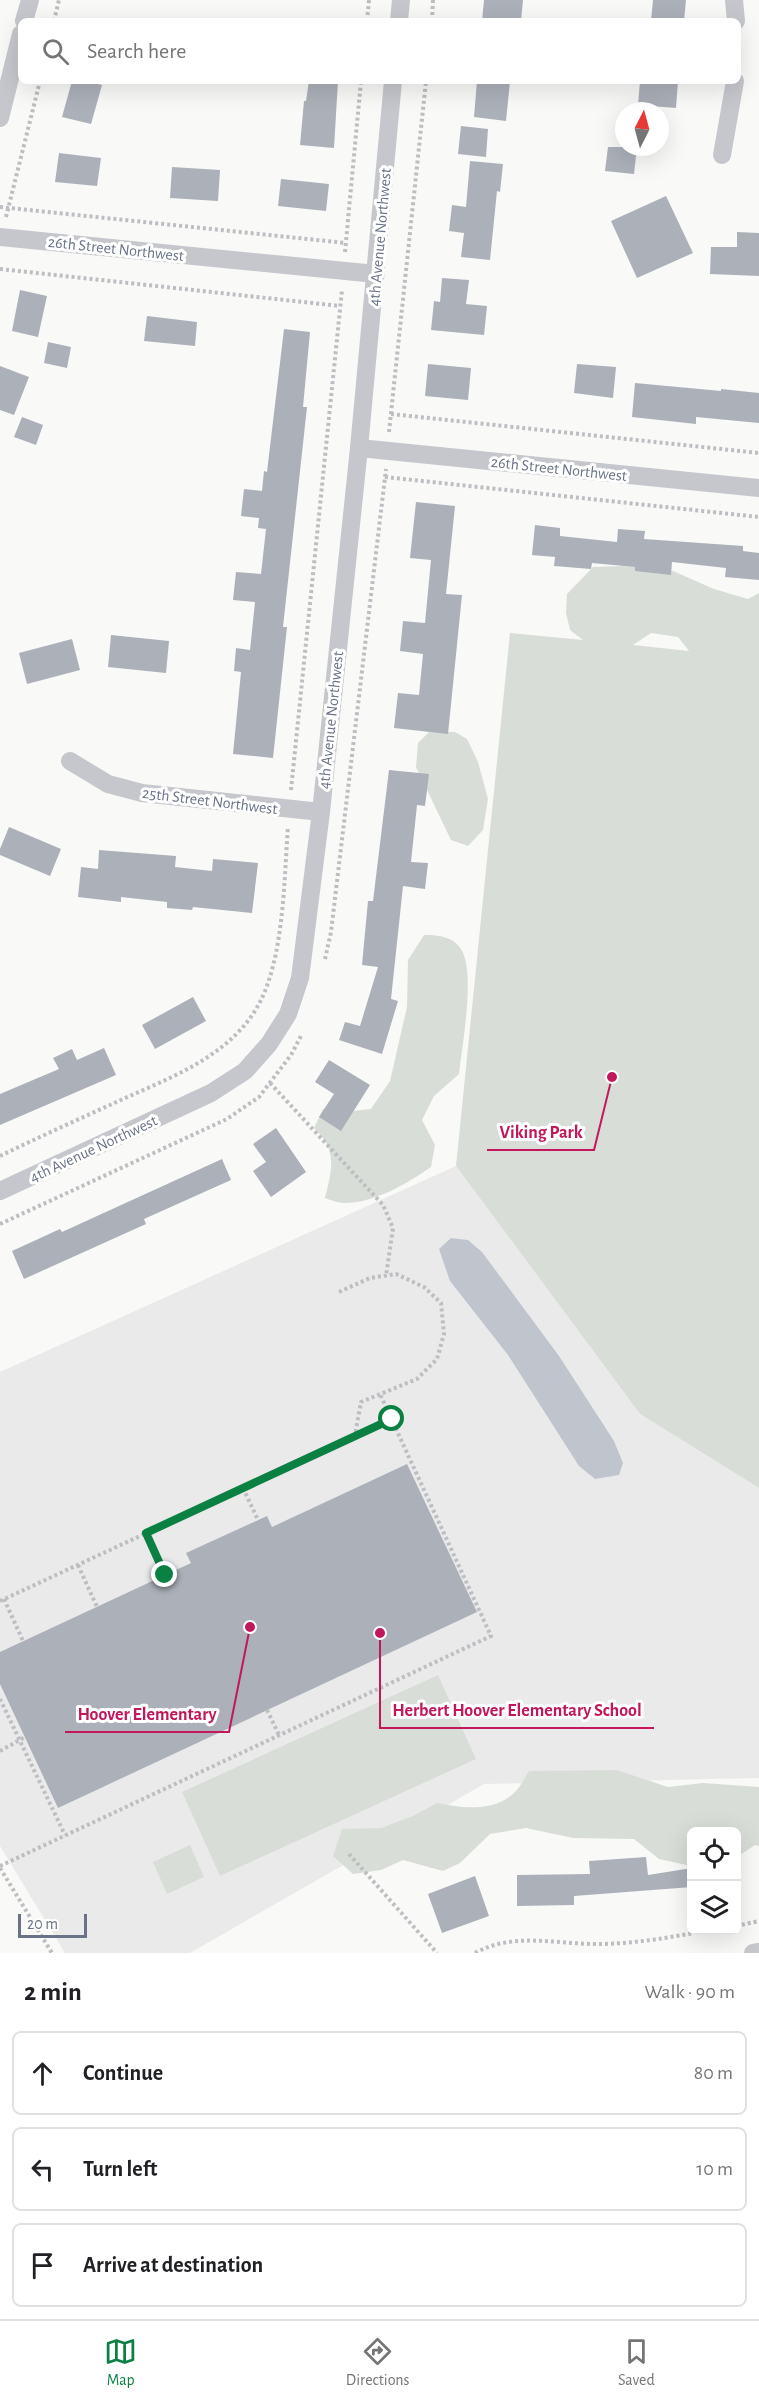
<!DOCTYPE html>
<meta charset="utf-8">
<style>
:root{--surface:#fff;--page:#f6f6f6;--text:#202124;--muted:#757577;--line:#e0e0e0;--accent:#0b8043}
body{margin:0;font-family:"Alegreya Sans",sans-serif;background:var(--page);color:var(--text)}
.controls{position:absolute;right:18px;bottom:18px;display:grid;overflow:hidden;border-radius:9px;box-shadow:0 6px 24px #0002}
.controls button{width:54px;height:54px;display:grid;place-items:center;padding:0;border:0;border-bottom:2px solid var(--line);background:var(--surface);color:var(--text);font:30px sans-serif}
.compass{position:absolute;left:615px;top:102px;width:54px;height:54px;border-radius:50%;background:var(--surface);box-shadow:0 6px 24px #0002;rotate:6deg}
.scale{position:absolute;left:18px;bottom:15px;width:69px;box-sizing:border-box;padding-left:6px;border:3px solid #697287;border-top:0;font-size:16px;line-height:21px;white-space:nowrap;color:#697287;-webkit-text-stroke:4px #fff;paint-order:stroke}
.stop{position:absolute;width:18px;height:18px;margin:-14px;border:4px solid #0b8043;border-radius:50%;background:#fff}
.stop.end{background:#0b8043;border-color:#fff;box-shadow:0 2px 6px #0008}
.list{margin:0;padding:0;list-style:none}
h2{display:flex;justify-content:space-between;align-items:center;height:78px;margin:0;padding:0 24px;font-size:26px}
h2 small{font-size:20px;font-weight:400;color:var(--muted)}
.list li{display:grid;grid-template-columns:39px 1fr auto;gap:18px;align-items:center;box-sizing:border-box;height:84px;margin:0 12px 12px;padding:0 12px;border:2px solid var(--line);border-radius:9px}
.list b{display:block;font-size:22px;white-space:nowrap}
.list em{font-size:20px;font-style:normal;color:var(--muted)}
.icon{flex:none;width:33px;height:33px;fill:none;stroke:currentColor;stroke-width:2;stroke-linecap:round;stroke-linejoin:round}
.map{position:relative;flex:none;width:759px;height:1953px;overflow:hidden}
.search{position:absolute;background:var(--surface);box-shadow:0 6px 24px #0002;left:18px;right:18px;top:18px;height:66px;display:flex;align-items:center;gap:15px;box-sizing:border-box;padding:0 21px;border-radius:9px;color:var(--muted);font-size:22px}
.sheet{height:366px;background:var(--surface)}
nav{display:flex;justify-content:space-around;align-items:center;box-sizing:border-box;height:84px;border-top:2px solid var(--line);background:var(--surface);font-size:16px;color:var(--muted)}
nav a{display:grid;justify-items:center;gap:3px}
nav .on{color:var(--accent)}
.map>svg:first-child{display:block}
.built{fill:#eaeaea}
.green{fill:#d8ded7;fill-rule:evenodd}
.water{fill:#c0c5cd}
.building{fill:#acb0b9}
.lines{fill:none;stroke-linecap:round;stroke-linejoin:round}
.path{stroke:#bdbec2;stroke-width:4;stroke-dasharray:3 3;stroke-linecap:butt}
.street{stroke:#c5c7cc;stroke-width:18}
.route{stroke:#0b8043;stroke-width:8}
.labels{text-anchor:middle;stroke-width:6;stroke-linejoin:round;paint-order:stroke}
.street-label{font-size:16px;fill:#697287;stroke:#fff}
.leader{fill:none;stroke:#c2185b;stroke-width:2}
.callout-dot{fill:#c2185b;stroke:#fff;stroke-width:2}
.callout-label{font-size:18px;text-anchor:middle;font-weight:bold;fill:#c2185b;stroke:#fff;stroke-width:6;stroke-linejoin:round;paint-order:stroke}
</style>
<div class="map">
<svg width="759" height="1953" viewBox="0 0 759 1953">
<rect width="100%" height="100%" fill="#f9f9f7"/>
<polygon class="built" points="456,1166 640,1414 759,1488 759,1778 484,1784 190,1953 65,1953 0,1846 0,1372"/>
<g class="green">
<path d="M623 566 673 571 714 589 748 599 759 593V1488L640 1414 456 1166 510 633 583 640 570 630 566 613 567 594 593 567ZM651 633 678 637 689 651 633 645Z"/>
<polygon points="430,731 455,732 467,739 478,762 488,799 483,830 468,846 451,840 416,767 418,743"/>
<path d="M424 935C437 935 453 936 461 949 476 972 462 1045 459 1074L434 1096 422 1120 435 1145 431 1167C406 1184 375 1203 344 1203 338 1203 331 1200 325 1198 332 1169 338 1150 314 1128L323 1109 343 1112 371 1109 390 1081 407 1007 408 960Z"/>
<polygon points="438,1675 476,1759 220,1876 182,1792"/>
<path d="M617 1770 668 1787 703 1783 759 1787V1846L755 1845 737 1857 736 1832H692L691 1866 659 1859 634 1839 573 1838 526 1828 490 1834 460 1863 443 1871 403 1860 381 1870 353 1874 333 1856 342 1829 381 1828 413 1816 437 1803C462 1808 492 1812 513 1794 520 1788 525 1778 529 1771Z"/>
<polygon points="190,1845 204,1877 167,1894 153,1862"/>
</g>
<polygon class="water" points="451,1238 468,1240 482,1252 559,1356 614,1441 623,1463 619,1475 595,1479 579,1466 508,1355 450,1281 439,1249"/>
<g class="building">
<polygon points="484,0 523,0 521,21 482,21"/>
<polygon points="653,0 686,0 684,21 651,21"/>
<polygon points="72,81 86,81 102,85 91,124 62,117"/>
<polygon points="309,81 338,81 334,148 300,145 304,101 306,101"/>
<polygon points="477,81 510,81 506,121 474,117"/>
<polygon points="640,81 678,81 676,108 638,105"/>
<polygon points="461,126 488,129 486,157 458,154"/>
<polygon points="608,147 637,147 634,174 605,171"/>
<polygon points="59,153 101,158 97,186 55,182"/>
<polygon points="470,161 503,164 500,192 497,191 490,260 461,257 464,233 449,231 452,205 466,207"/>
<polygon points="172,167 220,170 218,201 170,198"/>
<polygon points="281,179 329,184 326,211 278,206"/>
<polygon points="666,196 693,253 637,278 611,221"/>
<polygon points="737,232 759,233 759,276 710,274 711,247 737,247"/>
<polygon points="442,278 469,280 466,304 487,306 484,335 431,330 434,301 440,302"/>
<polygon points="20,290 47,296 38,337 12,331"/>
<polygon points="147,316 197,322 195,346 144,341"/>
<polygon points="284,329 310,332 303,407 307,407 283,627 287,627 273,758 233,754 241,672 234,671 236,648 250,650 255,602 233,600 236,572 261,574 266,529 258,528 259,518 241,516 244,489 262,491 264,471 267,472"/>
<polygon points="48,342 71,347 67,368 44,363"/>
<polygon points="428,364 471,368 468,400 425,396"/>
<polygon points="577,364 616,367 613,398 574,393"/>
<polygon points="0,366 29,377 14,415 0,410"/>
<polygon points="635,383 721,391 721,389 759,393 759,423 696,417 696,424 632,417"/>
<polygon points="22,417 43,425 36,445 14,437"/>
<polygon points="416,502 455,506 446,594 462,595 448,734 394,728 398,693 419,695 423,654 400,651 403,621 425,623 431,560 410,558"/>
<polygon points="535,525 560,528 560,536 617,542 618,529 645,531 644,539 743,546 743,551 759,553 759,580 725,577 726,568 672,562 671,575 635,571 635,567 592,563 591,569 554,566 555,557 532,555"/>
<polygon points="111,635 169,641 166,673 108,667"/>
<polygon points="72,639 80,670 27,684 19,653"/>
<polygon points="389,770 429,774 425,806 417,805 411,862 428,863 425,889 403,886 391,999 398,1001 382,1054 339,1040 345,1022 360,1026 378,967 362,965 368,901 373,901"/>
<polygon points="9,827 61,849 50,876 0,855 0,849"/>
<polygon points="99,850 176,856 175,867 212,871 213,859 258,863 252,913 193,907 192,910 167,908 167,902 121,897 121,902 78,897 81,867 98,869"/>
<polygon points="193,997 206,1021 155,1049 142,1025"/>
<polygon points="104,1048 116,1075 0,1125 0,1094 59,1069 53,1058 72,1049 77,1060"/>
<polygon points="329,1060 370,1085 341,1131 319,1117 334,1094 315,1082"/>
<polygon points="276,1128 306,1172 271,1197 253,1171 266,1162 253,1144"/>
<polygon points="222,1159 231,1180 144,1219 146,1224 24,1279 12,1251 60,1229 62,1232"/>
<polygon points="407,1464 477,1612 58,1808 0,1684 0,1652 191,1563 186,1553 267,1516 272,1527"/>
<polygon points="646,1857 648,1875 692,1868 692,1887 574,1896 574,1905 517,1906 517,1875 590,1874 589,1861"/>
<polygon points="475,1876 489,1916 442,1933 428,1894"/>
</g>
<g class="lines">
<g class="path">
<polyline points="54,21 59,0"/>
<polyline points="367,21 369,0"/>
<polyline points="432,21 433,0"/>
<polyline points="0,207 346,243"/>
<polyline points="6,217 40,81"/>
<polyline points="345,252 361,81"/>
<polyline points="0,269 340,306"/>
<polyline points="391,414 759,453"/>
<polyline points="389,432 426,81"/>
<polyline points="385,477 759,517"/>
<polyline points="291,790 342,290"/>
<polyline points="325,959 331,932 386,469"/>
<polyline points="270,1083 383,1205 393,1228 386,1276"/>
<path d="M0 1156C37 1138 75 1121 112 1104 166 1079 231 1058 260 1002 284 955 284 880 288 827"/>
<polyline points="0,1224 227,1119 259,1097 291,1055 302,1034"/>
<polyline points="339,1292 370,1278 396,1274 424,1287 441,1303 444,1334 437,1359 417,1379 361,1402 355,1435"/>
<polyline points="243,1488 258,1520"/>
<polyline points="146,1533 165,1575"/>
<polyline points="78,1565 97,1607"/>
<polyline points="4,1599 23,1641"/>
<polyline points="0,1601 392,1419"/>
<polyline points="0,1699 65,1835"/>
<polyline points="267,1710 279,1735"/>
<polyline points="0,1751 25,1737"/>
<polyline points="349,1854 437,1953"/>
<polyline points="0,1866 491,1636 380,1394"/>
<polyline points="0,1868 52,1953"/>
<polyline points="736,1926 759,1921"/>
<path d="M475 1953C513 1932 555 1944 596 1944 635 1944 672 1937 710 1930"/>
</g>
<g class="street">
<polyline points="734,0 736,21"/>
<polyline points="24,21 30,0"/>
<polyline points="399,21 401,0"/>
<polyline points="0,118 21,34"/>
<polyline points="722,155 735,81"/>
<polyline points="0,237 376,274"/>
<polyline points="359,448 759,488"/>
<polyline points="70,761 108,784 142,793 321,812"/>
<polyline points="0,1191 211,1093 245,1071 269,1044 288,1014 300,978 321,812 359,448 393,81"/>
<polyline points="753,1953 759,1952"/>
</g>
</g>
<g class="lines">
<polyline class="route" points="165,1575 146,1533 392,1419"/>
</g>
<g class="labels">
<g class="street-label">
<text transform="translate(379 237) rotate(-85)" y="6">4th Avenue Northwest</text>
<text transform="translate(116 248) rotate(6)" y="6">26th Street Northwest</text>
<text transform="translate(559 468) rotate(6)" y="6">26th Street Northwest</text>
<text transform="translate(330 720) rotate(-84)" y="6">4th Avenue Northwest</text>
<text transform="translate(210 800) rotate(7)" y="6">25th Street Northwest</text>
<text transform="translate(93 1148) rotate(-25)" y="6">4th Avenue Northwest</text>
</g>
</g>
<path class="leader" d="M612 1077L594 1150H487M380 1633L380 1728H654M250 1627L229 1732H65"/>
<g class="callout-dot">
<circle cx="612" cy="1077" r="6"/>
<circle cx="380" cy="1633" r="6"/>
<circle cx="250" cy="1627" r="6"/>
</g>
<g class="callout-label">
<text x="541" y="1138">Viking Park</text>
<text x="517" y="1716">Herbert Hoover Elementary School</text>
<text x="147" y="1720">Hoover Elementary</text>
</g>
</svg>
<div class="controls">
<button><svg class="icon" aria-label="locate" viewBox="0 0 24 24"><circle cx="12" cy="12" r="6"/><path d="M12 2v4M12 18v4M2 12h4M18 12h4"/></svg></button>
<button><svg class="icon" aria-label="layers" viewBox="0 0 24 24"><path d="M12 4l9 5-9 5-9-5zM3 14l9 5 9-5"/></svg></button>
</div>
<svg class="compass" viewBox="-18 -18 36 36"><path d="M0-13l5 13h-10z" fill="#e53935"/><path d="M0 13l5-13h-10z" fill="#757577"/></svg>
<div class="scale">20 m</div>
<div class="stop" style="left:392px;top:1419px"></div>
<div class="stop end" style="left:165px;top:1575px"></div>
<div class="search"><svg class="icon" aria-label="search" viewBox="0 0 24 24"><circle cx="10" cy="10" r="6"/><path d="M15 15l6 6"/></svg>Search here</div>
</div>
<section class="sheet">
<h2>2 min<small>Walk · 90 m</small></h2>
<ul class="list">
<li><svg class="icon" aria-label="ahead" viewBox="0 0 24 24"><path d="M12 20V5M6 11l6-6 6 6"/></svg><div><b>Continue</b></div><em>80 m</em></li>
<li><svg class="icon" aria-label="left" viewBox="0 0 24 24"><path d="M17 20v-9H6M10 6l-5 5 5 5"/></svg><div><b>Turn left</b></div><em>10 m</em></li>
<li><svg class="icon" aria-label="arrive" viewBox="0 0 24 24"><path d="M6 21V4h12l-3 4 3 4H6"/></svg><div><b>Arrive at destination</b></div></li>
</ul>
</section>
<nav>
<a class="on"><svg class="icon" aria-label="map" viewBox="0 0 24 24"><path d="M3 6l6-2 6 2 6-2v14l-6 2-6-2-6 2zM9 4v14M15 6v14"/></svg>Map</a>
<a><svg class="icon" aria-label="directions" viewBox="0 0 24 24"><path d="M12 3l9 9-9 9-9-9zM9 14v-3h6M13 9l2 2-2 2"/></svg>Directions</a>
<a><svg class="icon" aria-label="saved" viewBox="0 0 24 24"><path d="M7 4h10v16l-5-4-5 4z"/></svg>Saved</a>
</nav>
